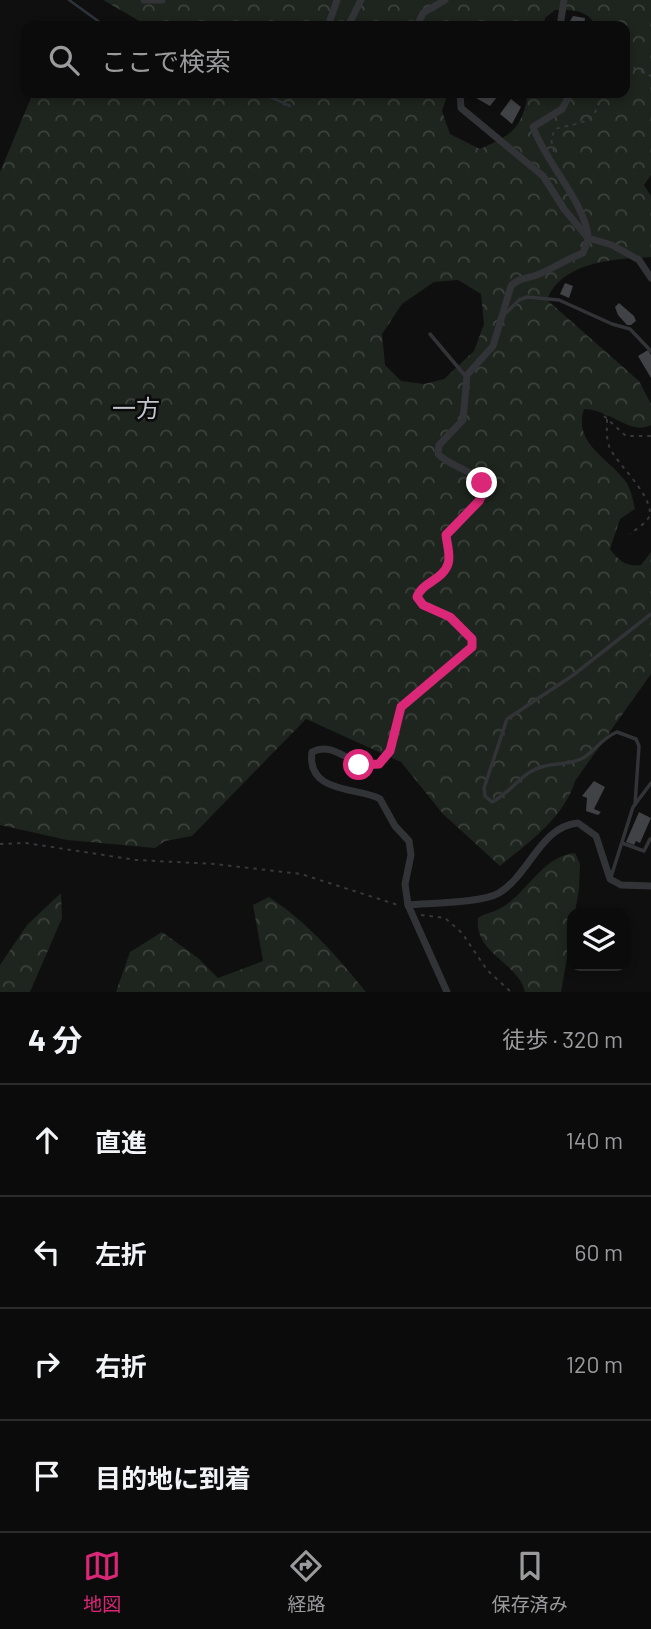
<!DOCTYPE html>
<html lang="ja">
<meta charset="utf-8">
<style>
:root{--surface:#0b0b0c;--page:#19191a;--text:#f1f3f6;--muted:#9a9b9d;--line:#2b2b2d;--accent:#db2777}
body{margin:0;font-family:Barlow,"Noto Sans JP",sans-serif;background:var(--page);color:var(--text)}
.controls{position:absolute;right:21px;bottom:21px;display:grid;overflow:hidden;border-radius:14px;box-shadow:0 4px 10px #0003}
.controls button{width:63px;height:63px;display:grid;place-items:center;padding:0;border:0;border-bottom:2px solid var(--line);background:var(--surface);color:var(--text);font:35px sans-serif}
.stop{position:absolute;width:21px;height:21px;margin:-16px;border:5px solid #db2777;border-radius:50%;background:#fff}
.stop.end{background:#db2777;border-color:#fff;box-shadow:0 2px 7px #0008}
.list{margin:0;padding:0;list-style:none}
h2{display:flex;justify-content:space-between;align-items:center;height:91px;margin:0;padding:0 28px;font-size:30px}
h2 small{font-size:23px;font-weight:400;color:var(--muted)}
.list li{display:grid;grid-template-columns:46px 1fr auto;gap:21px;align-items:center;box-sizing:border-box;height:112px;padding:0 28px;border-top:2px solid var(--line)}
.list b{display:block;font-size:26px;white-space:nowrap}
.list em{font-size:23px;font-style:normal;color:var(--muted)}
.icon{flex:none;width:38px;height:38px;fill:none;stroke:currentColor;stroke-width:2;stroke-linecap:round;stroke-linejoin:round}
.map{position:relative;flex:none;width:651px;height:992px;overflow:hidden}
.search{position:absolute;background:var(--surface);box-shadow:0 4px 10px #0003;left:21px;right:21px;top:21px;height:77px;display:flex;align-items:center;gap:18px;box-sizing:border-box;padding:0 24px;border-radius:14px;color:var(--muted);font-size:26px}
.sheet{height:539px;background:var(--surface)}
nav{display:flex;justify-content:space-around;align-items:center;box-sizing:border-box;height:98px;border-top:2px solid var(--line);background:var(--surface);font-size:19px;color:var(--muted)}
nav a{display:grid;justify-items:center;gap:4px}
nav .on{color:var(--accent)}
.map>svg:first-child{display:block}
.forest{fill:url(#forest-crowns);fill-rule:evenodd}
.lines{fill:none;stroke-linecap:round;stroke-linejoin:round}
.stream{stroke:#2c3339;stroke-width:2.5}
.building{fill:#414245}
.path{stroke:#36383b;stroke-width:2;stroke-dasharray:3.5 5;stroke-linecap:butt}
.service{stroke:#323336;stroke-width:3.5}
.minor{stroke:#323336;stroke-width:7}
.route{stroke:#db2777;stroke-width:9}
.labels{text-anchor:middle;stroke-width:5;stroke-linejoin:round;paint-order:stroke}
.quarter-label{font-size:24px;fill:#c2c5cc;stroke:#0a0a0b}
</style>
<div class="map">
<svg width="651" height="992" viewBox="0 0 651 992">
<defs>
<pattern id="forest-crowns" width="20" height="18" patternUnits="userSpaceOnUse" patternTransform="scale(1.75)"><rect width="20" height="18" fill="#1e241e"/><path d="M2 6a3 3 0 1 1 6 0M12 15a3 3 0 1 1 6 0" fill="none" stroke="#3c413c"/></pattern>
</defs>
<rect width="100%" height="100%" fill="#0f0f10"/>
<g class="forest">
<path d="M103 0H651V175L644 185 651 196V257C615 259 562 261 547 300L639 381 651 404V425C631 436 609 409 584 409 573 444 608 457 626 482 631 489 633 500 635 509L620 519 610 549C619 561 626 567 641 565L651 552V674L575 781C564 818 529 842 500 866L443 814 401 762 306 719 192 836 165 841 155 848 67 840 0 825V172L33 93H448L442 111 450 134 480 149C508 136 521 131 527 99L524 93H625V26H596C587 9 572 10 555 10L545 18 544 26H148ZM458 280 481 294 484 324 474 351 444 379 424 384 401 381 385 365 382 334 402 304 434 282Z"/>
<path d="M575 853 580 864 579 889 561 992H525C518 962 474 954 478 918 485 913 492 913 499 909 527 895 541 856 575 853Z"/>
<polygon points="61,893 62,918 30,992 0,992 0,965 27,925"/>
<path d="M269 897C308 923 337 956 366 992H116L130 952 162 932 198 958 218 978 263 961 253 905Z"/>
</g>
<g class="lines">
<g class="stream">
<polyline points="69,0 105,26"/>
<polyline points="262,93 290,106"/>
</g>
</g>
<g class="building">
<polygon points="573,16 585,18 584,26 567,26"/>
<polygon points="484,93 493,93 497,97 490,106 476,98"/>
<polygon points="511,99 521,107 512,124 500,114"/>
<polygon points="565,283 573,286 569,298 560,294"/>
<polygon points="619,303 634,316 636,321 631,325 627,325 618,315 615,307"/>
<polygon points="648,350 651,355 651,378 638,356"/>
<polygon points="594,781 605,787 594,809 601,812 598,815 586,811 587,798 582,796"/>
<polygon points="639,812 651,818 640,843 636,841 634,845 626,842"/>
</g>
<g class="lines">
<g class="path">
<polyline points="625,68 632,67 651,76"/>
<path d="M554 152 551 139 555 129C581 122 598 124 600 93"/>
<polyline points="604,416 626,436 651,436"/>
<path d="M607 419C607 429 606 437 609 446 616 464 651 492 650 515 647 523 636 529 630 534"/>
<polyline points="0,844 26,843 136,860 215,864 301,874 401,906"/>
<polyline points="421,915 445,918 462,933 487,970 511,992"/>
</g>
<g class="service">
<polyline points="505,314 519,300 527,297 559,300 612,324 630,329 651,351"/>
<polyline points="430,334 467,378"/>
<path d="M635 805 639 746 636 739 617 732C602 738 596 750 583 758 566 767 547 761 530 772 517 780 507 795 492 802L485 796 484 788 507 719 572 676 651 614"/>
<polyline points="622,843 644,851 650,839"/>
<polyline points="611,877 633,807 651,783"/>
</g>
<g class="minor">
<polyline points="144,0 162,0"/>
<polyline points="328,26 337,0"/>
<polyline points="348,26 361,0"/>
<polyline points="417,26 423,13 445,0"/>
<polyline points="560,26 564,0"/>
<polyline points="460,93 461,108 543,176 564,209 588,238 612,245 639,260 651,278"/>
<path d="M408 905C429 903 482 903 499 893 529 875 541 826 578 823L596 836 610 879 621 885 651 886"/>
<path d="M447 992 408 905 405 884 411 855 409 841 395 826 380 799C361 787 306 795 312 752 336 739 353 772 379 763L390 751 401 707 472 647V639L450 617 423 605 417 597C422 582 443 580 448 564 451 557 447 543 446 535L479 501 485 489C476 469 453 469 438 454L439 445 463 420 467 375 493 346 511 286C520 277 526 279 537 275 552 269 567 259 583 253 585 248 588 242 588 237 586 204 544 160 533 127L562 109 569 96 567 93"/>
</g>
</g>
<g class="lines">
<path class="route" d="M359 765 379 764 390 751 401 707 472 647V639L450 617 423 605 417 597C422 582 443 580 448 564 451 557 447 544 446 535L479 501 485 489 482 483"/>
</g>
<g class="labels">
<g class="quarter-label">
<text x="136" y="417">一方</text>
</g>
</g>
</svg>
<div class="controls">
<button><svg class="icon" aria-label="layers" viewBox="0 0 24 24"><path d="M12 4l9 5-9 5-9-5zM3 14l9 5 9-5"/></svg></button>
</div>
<div class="stop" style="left:359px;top:765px"></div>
<div class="stop end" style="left:482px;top:483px"></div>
<div class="search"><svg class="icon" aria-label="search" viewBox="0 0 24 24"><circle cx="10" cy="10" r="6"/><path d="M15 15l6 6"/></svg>ここで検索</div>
</div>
<section class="sheet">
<h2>4 分<small>徒歩 · 320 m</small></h2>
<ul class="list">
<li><svg class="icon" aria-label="ahead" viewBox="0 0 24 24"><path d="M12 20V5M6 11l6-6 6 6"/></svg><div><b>直進</b></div><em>140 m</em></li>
<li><svg class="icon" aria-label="left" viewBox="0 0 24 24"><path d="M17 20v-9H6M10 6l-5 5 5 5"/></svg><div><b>左折</b></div><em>60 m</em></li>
<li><svg class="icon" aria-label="right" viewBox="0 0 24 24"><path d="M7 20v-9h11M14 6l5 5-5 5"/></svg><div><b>右折</b></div><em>120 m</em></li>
<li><svg class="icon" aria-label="arrive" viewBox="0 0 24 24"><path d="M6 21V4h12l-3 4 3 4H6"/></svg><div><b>目的地に到着</b></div></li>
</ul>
</section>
<nav>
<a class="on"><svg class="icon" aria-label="map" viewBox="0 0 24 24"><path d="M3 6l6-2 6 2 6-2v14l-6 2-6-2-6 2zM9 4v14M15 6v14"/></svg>地図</a>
<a><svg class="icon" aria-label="directions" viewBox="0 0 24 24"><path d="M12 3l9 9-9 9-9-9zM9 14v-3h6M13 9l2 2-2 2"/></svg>経路</a>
<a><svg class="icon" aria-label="saved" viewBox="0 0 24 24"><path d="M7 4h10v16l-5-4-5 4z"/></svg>保存済み</a>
</nav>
